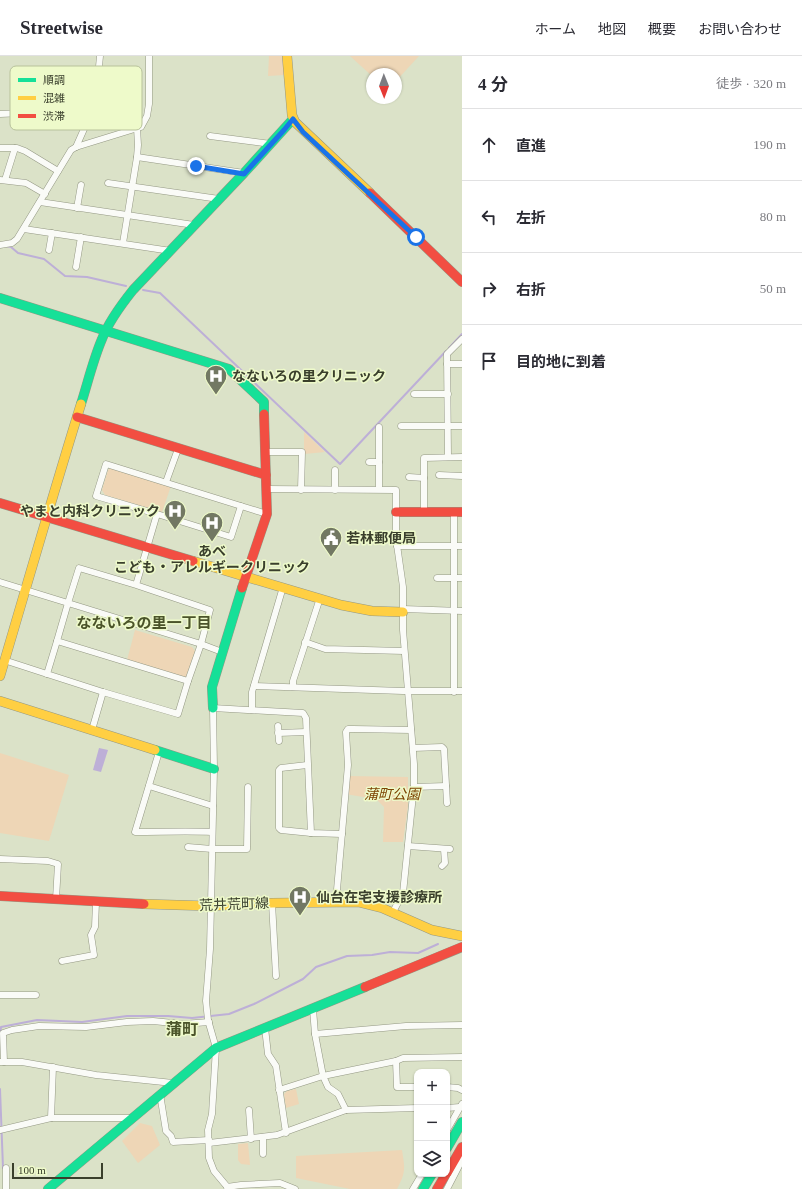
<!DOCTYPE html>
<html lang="ja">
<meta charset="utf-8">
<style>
:root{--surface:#fff;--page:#f7f7f7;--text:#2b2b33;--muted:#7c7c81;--line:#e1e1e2}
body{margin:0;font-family:"Times New Roman","Noto Sans JP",serif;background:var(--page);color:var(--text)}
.controls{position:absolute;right:12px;bottom:12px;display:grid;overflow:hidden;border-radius:8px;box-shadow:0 1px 3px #0004}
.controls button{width:36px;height:36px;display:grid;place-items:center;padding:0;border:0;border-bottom:1px solid var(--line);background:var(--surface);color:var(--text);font:20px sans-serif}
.compass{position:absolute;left:366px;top:12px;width:36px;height:36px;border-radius:50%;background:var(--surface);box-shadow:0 1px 3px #0004;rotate:179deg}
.scale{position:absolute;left:12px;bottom:10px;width:91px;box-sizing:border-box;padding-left:4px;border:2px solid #3a3f2c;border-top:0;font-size:11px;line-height:14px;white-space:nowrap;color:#3a3f2c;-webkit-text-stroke:3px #eefaca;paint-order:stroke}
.stop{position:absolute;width:12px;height:12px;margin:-9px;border:3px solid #1a73e8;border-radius:50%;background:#fff}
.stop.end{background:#1a73e8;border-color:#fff;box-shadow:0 1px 4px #0008}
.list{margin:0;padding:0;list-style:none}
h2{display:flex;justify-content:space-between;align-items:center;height:52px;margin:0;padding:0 16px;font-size:17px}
h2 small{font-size:13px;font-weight:400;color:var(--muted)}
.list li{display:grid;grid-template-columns:26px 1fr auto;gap:12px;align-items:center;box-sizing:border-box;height:72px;padding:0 16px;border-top:1px solid var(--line)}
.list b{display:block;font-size:15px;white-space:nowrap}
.list em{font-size:13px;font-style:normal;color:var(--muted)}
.icon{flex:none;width:22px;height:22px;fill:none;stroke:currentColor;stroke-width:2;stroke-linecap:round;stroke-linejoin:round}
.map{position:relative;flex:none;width:462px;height:1133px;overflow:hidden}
header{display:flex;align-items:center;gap:24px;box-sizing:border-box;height:56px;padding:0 20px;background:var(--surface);border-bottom:1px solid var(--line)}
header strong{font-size:19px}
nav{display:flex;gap:22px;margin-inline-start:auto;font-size:14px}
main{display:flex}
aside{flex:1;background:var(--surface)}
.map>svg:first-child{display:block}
.green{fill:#eed6b6}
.water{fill:#bdafd7}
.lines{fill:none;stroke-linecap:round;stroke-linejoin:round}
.stream{stroke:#bdafd7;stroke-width:2}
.street-casing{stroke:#949884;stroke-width:7}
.fast-casing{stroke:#949884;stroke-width:10}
.slow-casing{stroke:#949884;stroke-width:10}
.jam-casing{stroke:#949884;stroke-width:10}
.street{stroke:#fafbf7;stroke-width:6}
.fast{stroke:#16e098;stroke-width:9}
.slow{stroke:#ffcf43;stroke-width:9}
.jam{stroke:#f24e42;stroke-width:9}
.route{stroke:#1a73e8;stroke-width:5}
.labels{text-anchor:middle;stroke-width:3;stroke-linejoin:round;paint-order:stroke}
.poi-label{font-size:14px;font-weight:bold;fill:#3a3f2c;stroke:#eefaca;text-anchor:start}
.park-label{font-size:14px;font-style:italic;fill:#7c4201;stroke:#eefaca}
.street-label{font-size:14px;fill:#3a3f2c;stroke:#eefaca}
.neighbourhood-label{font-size:15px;font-weight:bold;fill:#4b542a;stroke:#eefaca}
.quarter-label{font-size:16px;font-weight:bold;fill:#4b542a;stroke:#eefaca}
.key{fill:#eefaca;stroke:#b8c29b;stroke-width:1}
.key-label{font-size:11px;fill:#3a3f2c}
</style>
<header>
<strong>Streetwise</strong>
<nav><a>ホーム</a><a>地図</a><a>概要</a><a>お問い合わせ</a></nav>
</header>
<main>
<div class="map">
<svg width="462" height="1133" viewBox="0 0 462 1133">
<rect width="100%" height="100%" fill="#dbe2c8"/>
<g class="green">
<polygon points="269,0 285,0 285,19 268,20"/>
<polygon points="350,0 419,0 396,25 396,18 372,18 372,20"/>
<polygon points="304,376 325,396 304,398"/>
<polygon points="111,412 171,430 162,456 105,439 102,434 108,414"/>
<polygon points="135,574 192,591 195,595 187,619 185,622 127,604"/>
<polygon points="0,697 69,719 49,785 0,777"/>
<polygon points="347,720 408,721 408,750 403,786 383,786 384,751 376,743 345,738"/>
<polygon points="296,1033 299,1048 286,1052 284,1038 287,1035"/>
<polygon points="140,1067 152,1070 160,1089 138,1107 122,1085"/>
<polygon points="248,1087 250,1109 241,1108 238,1104 238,1088"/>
<path d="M402 1094C405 1113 406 1116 397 1133H350L296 1122V1100Z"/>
</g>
<polygon class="water" points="99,692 108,694 101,716 93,714"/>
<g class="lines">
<g class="stream">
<polyline points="6,190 11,191 18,197 44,203 65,220 87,221 126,230"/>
<polyline points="143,234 160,237 340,408 446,295"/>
<polyline points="449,292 462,278"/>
<polyline points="0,982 1,971 37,964 82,966 127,960 168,960 192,962 229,958 254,948 303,923 316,911 347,900 372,899 390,896 418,897 438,888"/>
<polyline points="0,1033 3,1112"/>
</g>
<g class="street-casing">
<g id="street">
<polyline points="0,58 68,55 90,56"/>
<polyline points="210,80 271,88"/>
<polyline points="76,91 88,64 98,21 100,0"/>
<polyline points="0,92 17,92 25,95 58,115"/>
<polyline points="137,101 244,117"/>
<polyline points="0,124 26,127 45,138"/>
<polyline points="5,124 15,92"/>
<polyline points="108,127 219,143"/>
<polyline points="40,146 194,169"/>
<polyline points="77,152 81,129"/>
<polyline points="24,173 171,195"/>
<polyline points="123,187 137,101 138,89 137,72"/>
<polyline points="0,189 12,187 17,183 71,94 76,91 141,71 147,60 149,48 149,0"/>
<polyline points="49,194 52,177"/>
<polyline points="76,211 81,181"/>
<polyline points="447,308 462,308"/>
<polyline points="414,338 448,338"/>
<polyline points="401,370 462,370"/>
<polyline points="266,396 302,396 301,434"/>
<polyline points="448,401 447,298 462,283"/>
<polyline points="369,406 379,406"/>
<polyline points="439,419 462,420"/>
<polyline points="409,421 424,422"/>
<polyline points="166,426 178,393"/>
<polyline points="267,433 396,434 396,482 403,531 403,574 414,708 414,729 403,837 393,856"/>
<polyline points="379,433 379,371"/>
<polyline points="335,434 335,414"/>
<polyline points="241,450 267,458"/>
<polyline points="424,456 424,402 462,401"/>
<polyline points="454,456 454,636"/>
<polyline points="397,490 462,490"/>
<polyline points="437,522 462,522"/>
<polyline points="0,526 68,547 57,585 188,625 201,588 222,596"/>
<polyline points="136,529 210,554 201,588 68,547 79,512 136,529 157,458 96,440 106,408 241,450 231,481 157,458"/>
<polyline points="403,553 462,555"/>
<polyline points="57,585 47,618 103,636 178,658 188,625"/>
<polyline points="305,586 325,593 404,595"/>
<polyline points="10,606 47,618"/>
<polyline points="254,630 403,635 462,635"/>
<polyline points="293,631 293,625 320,542"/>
<polyline points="252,654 252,636 283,531"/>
<polyline points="278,670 279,685"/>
<polyline points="92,674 103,636"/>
<polyline points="278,677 306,676"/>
<polyline points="413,692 442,691 444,693 447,747"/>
<path d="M159 696 135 776C161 776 186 775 212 776"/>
<polyline points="307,709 281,712 279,714 279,772 281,774 311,777 342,778"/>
<polyline points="149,730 213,750"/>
<polyline points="414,731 446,730"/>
<polyline points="408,790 450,793"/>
<polyline points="188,791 212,793 247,793 248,731"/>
<polyline points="0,803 48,805 58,808 56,843"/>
<polyline points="442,810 445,807 444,793"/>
<polyline points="336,845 348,709 346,676 348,673 353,673 411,674"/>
<polyline points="272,847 276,920"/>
<polyline points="62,905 94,899 91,879 95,871 96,846"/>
<polyline points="0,939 36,939"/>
<polyline points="313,953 315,978 323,1020 328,1031 338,1038 346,1054"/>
<polyline points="265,972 268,998 276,1010 286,1077"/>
<polyline points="315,978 406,970 462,969"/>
<polyline points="396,1005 397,1031 417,1031"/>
<polyline points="0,1006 22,1006 96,1019 173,1027"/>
<polyline points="4,1006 3,977 12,974 39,970 86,971 127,966 153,965 183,968 209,966"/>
<polyline points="447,1031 458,1032 462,1034"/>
<polyline points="279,1034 323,1020 396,1005 403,1002 462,1001"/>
<polyline points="160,1038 166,1075 171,1080 173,1086 209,1084"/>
<polyline points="447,1052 460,1051"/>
<polyline points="249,1054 251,1083"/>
<polyline points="51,1062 53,1011"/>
<polyline points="0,1074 51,1062 131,1062"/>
<polyline points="447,1074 462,1048"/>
<polyline points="263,1081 263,1098"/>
<polyline points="209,1087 277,1079 346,1054 417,1052"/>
<polyline points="6,1112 6,1133"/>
<polyline points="227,1131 241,1129 280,1127 295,1133"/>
<polyline points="229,1133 214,1115 209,1102 208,1074 212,1058 216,992 208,964 206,945 210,893 214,713 213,652 303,657 306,662 311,777"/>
<polyline points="413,1133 422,1118"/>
<polyline points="447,1133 461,1106 460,1097"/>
</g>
</g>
<g class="fast-casing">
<g id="fast">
<polyline points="0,242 229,313 264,346 264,358"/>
<path d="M81 348C88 326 93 304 102 283 109 265 121 249 133 234L244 117 293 63"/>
<polyline points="213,652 212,631 242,532"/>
<polyline points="155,694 214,713"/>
<polyline points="447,1092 462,1066"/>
<polyline points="48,1133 216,992 365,931"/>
<polyline points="423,1133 432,1118"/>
</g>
</g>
<g class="slow-casing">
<g id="slow">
<polyline points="287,0 292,59 295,66 370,137"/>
<polyline points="193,505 341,549 372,555 403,556"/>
<path d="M0 620C27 529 53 438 81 348"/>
<polyline points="0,645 155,694"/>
<polyline points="144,848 210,850 272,847 358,846 382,852 432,874 462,880"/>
</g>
</g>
<g class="jam-casing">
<g id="jam">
<polyline points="370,137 462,226"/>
<polyline points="77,361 266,419"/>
<polyline points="0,447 193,505"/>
<polyline points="396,456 462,456"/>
<polyline points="242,532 267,458 264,358"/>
<polyline points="0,840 144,848"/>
<polyline points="365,931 462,891"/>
<polyline points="447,1117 462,1091"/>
<polyline points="437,1133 446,1118"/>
</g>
</g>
<use href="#street" class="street"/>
<use href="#fast" class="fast"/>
<use href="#slow" class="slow"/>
<use href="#jam" class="jam"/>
</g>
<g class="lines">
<polyline class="route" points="196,110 244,118 284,74 293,63 303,76 333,104 416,181"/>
</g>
<defs>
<g id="hospital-pin" transform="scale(1.15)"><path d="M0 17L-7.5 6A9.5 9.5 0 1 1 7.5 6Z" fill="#727863" stroke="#eefaca"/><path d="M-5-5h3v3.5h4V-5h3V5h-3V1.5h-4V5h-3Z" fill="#fff"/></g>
<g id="civic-pin" transform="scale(1.15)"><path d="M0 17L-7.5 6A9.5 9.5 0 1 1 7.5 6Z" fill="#727863" stroke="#eefaca"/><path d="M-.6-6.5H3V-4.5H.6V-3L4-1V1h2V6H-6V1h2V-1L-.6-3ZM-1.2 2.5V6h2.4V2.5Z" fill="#fff"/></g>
</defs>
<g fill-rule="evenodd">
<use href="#hospital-pin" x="216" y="320"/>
<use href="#hospital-pin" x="175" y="455"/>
<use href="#hospital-pin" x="212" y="467"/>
<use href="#civic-pin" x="331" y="482"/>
<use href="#hospital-pin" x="300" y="841"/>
</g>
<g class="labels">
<g class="poi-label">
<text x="232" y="325">なないろの里クリニック</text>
<text x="160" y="460" text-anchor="end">やまと内科クリニック</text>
<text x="346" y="487">若林郵便局</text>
<text x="212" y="500" text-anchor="middle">あべ<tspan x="212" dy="16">こども・アレルギークリニック</tspan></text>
<text x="316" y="846">仙台在宅支援診療所</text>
</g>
<g class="park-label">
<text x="392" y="743">蒲町公園</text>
</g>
<g class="street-label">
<text transform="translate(234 848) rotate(-2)" y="5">荒井荒町線</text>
</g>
<g class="neighbourhood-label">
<text x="144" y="572">なないろの里一丁目</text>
</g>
<g class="quarter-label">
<text x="182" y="979">蒲町</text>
</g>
</g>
<rect x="10" y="10" width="132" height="64" rx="6" class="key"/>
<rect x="18" y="22" width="18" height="4" fill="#16e098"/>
<rect x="18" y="40" width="18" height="4" fill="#ffcf43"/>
<rect x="18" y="58" width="18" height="4" fill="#f24e42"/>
<g class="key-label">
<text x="43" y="28">順調</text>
<text x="43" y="46">混雑</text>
<text x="43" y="64">渋滞</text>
</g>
</svg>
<div class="controls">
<button>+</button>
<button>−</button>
<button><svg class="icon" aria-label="layers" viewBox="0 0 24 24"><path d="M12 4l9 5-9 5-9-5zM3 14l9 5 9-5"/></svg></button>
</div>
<svg class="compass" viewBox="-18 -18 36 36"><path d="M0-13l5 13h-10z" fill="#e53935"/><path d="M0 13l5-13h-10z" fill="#7c7c81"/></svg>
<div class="scale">100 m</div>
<div class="stop" style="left:416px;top:181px"></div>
<div class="stop end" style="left:196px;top:110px"></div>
</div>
<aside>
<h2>4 分<small>徒歩 · 320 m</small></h2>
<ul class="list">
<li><svg class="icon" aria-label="ahead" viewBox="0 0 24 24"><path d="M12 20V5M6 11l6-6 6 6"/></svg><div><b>直進</b></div><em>190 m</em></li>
<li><svg class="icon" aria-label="left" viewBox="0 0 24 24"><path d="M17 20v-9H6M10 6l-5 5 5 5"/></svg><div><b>左折</b></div><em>80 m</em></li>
<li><svg class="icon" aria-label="right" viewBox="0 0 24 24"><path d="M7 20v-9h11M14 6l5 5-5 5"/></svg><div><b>右折</b></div><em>50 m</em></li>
<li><svg class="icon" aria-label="arrive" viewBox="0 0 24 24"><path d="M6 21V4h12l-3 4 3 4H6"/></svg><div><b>目的地に到着</b></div></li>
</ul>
</aside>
</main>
